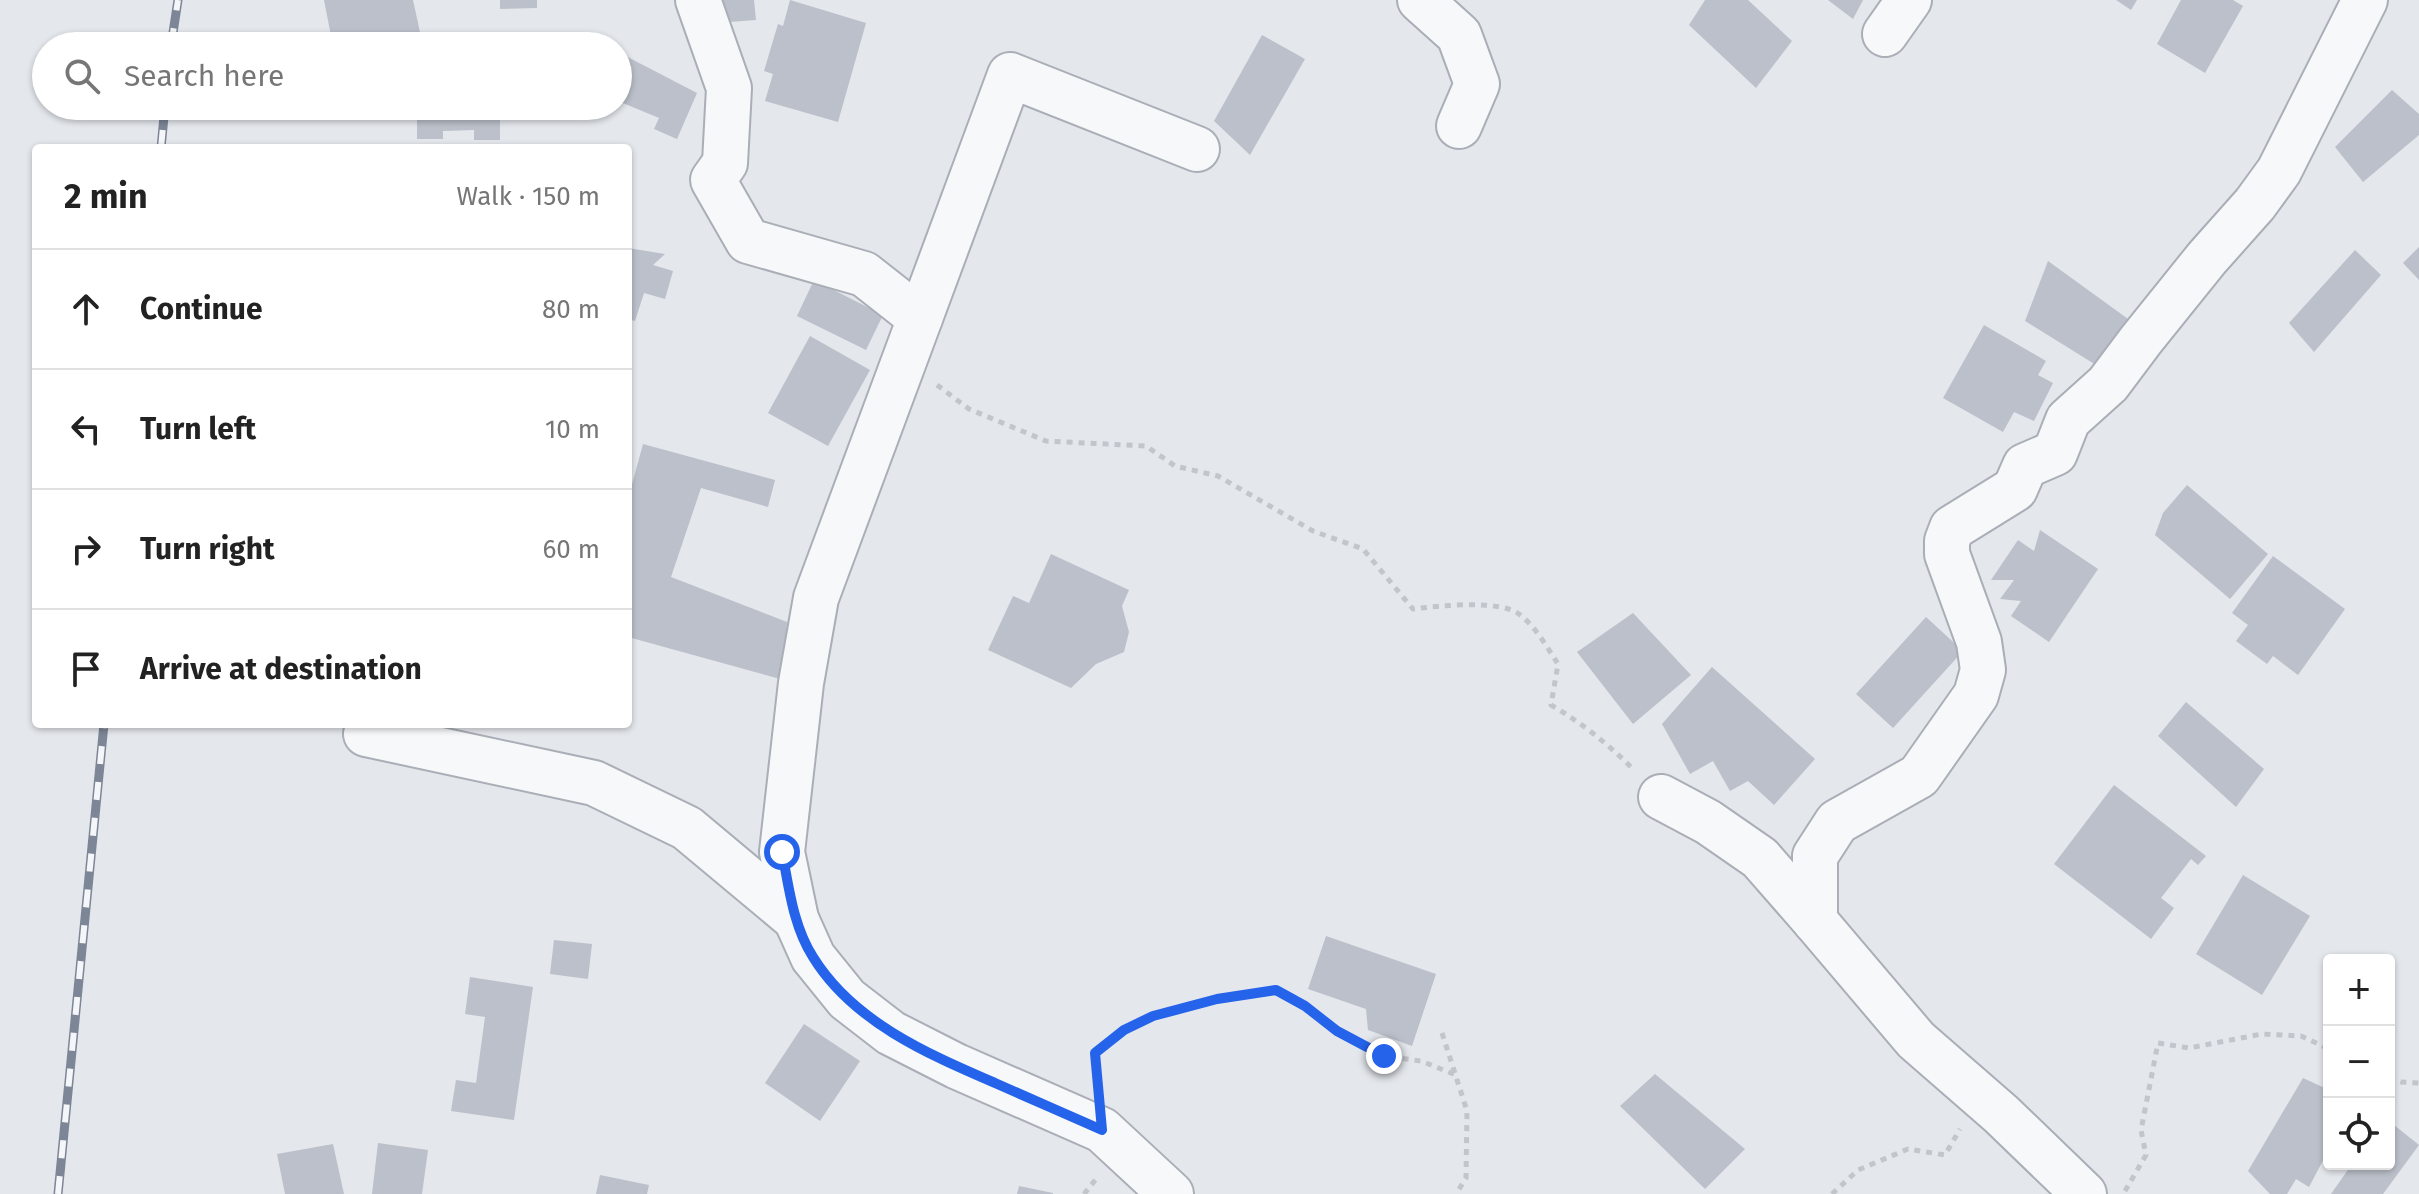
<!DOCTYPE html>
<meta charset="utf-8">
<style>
:root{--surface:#fff;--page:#f6f6f6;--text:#222;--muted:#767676;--line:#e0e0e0}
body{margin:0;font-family:"Fira Sans",sans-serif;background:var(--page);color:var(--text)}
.controls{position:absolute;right:24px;bottom:24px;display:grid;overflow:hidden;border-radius:8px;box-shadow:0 2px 6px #0004}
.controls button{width:72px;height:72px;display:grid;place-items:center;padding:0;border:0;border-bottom:2px solid var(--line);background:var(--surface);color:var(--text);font:40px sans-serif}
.stop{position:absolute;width:24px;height:24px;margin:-18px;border:6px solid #2563eb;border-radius:50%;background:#fff}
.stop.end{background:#2563eb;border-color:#fff;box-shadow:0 2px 8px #0008}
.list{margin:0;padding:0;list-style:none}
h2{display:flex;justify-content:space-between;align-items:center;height:104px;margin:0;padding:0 32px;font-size:34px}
h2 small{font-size:26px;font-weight:400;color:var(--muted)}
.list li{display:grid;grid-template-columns:52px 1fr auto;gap:24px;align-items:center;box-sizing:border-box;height:120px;padding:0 32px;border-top:2px solid var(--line)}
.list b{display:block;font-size:30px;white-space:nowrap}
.list em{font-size:26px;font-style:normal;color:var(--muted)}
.icon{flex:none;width:44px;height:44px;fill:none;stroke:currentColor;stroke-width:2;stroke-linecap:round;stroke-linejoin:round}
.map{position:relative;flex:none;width:2419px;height:1194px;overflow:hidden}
.search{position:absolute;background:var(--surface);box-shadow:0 2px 6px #0004;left:32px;top:32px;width:600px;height:88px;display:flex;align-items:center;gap:20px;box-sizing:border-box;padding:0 28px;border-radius:44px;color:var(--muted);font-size:30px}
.panel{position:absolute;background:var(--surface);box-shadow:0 2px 6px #0004;left:32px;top:144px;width:600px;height:584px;border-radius:8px}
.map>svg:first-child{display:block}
.building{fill:#bbc0ca}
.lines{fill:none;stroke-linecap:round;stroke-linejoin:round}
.minor-casing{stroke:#a9aeb7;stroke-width:48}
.path{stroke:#c2c5cb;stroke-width:5;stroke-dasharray:6 6;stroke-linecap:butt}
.minor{stroke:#f7f8fa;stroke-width:44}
.rail-casing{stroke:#7d8696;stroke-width:9}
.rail{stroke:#f4f6f9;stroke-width:6;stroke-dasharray:18;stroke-linecap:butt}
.route{stroke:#2563eb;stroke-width:10}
</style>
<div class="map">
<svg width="2419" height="1194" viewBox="0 0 2419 1194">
<rect width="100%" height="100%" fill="#e4e7ec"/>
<g class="building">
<polygon points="324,0 413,0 423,46 333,46"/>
<polygon points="500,0 537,0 537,8 500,9"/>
<polygon points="714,0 754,0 756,20 716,23"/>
<polygon points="790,0 866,23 838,122 765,101 773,74 764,71 778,24 783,26"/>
<polygon points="1705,0 1748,0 1792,41 1756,88 1689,25"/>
<polygon points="1828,0 1863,0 1853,19"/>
<polygon points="2116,0 2137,0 2131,10"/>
<polygon points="2181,0 2233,0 2243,6 2205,73 2157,44"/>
<polygon points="1262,35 1305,59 1250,155 1214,121"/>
<polygon points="618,52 697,93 677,139 654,129 659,118 618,101"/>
<polygon points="2392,90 2419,114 2419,135 2363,182 2335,147"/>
<polygon points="417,106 500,106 500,140 474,140 474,130 443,131 443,139 417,139"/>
<polygon points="2419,247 2419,280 2403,263"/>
<polygon points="628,248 665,254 653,265 673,271 665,299 644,293 635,321 628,319"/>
<polygon points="2355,250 2381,275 2314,352 2289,323"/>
<polygon points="2048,261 2135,324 2096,365 2025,321"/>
<polygon points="814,280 883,315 866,350 797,316"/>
<polygon points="1984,325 2046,361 2038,375 2053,383 2034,421 2014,412 2003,432 1943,398"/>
<polygon points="810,336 870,370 828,446 768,413"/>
<polygon points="643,444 775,480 768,507 701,488 671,577 787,622 784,680 628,637 628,499"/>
<polygon points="2187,485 2268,554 2230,599 2155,535 2163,513"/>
<polygon points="2040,530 2098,569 2049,642 2011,616 2021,601 2000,599 2014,580 1991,580 2018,540 2034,551"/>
<polygon points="1051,554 1129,590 1122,606 1129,632 1124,652 1096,664 1071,688 988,650 1013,596 1029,603"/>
<polygon points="2273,556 2345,609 2298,675 2273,656 2267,664 2236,641 2248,625 2232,613"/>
<polygon points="1633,613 1691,675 1633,724 1577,652"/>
<polygon points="1926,617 1963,651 1893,728 1856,694"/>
<polygon points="1712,667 1815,759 1774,805 1748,781 1730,791 1713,761 1690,774 1662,724"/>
<polygon points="2186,702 2264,769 2236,807 2158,736"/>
<polygon points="2114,785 2206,856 2198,865 2191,859 2161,898 2174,908 2151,939 2054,864"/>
<polygon points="2243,875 2310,916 2262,995 2196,954"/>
<polygon points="1326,936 1436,974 1412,1046 1368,1030 1366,1009 1308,989"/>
<polygon points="554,940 592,944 588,979 550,974"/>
<polygon points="470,977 533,987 514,1120 451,1111 456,1080 476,1083 485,1017 465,1014"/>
<polygon points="804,1024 860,1061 820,1121 765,1083"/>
<polygon points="1655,1074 1745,1149 1705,1189 1620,1106"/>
<polygon points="2303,1078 2329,1090 2329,1149 2309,1187 2296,1179 2287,1194 2270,1194 2248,1171"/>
<polygon points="2389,1121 2419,1145 2383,1194 2331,1194 2352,1164 2389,1164"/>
<polygon points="378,1143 428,1150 422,1194 372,1194"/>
<polygon points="333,1144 344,1194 285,1194 277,1154"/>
<polygon points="600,1175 649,1185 647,1194 596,1194"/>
<polygon points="1019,1186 1053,1193 1053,1194 1017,1194"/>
</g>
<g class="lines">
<g class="minor-casing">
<g id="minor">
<polyline points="698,0 729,88 725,163 713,180 748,241 864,274 920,318 816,598 801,683 782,852 796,919 813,957 847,999 891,1033 956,1066 1102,1130 1171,1194"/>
<polyline points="1420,0 1459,35 1477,84 1459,126"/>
<polyline points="1885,34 1909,0"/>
<polyline points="920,318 1010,75 1197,149"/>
<polyline points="366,734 594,783 687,828 796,919"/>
<polyline points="1661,797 1708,822 1760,858 1815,921"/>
<polyline points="2084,1194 2001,1114 1916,1040 1815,921 1815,856 1837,822 1919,776 1976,695 1983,670 1979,642 1947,554 1947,541 1952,528 2015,489 2025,466 2055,453 2068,420 2108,384 2141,340 2207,258 2255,204 2279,171 2365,0"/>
</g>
</g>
<g class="path">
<path d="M937 385 969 409 1046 441 1146 446 1175 466 1218 476 1313 531 1363 549 1413 609C1439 606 1498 599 1519 614 1535 626 1547 647 1558 664L1551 705C1582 723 1608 744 1633 769"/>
<polyline points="1442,1033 1467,1111 1466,1178 1456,1194"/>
<polyline points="2389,1078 2401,1082 2419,1083"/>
<polyline points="1098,1084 1095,1053 1124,1030 1153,1016 1217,999 1276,990 1305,1006 1337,1031 1384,1056 1421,1061 1456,1075"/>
<polyline points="2125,1191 2146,1155 2141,1130 2158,1043 2189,1048 2262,1034 2301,1036 2329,1049"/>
<polyline points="1084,1194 1096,1179"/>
<polyline points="1832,1194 1858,1170 1908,1149 1945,1155 1960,1129"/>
</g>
<use href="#minor" class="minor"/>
<g class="rail-casing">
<g id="rail">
<polyline points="171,46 178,0"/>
<polyline points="161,148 165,106"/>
<polyline points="58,1194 104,724"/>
</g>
</g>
<use href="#rail" class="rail"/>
</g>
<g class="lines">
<path class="route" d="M782 852C789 887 793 926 813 957 853 1022 928 1054 995 1083 1031 1099 1066 1114 1102 1130L1095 1053 1124 1030 1153 1016 1217 999 1276 990 1305 1006 1337 1031 1384 1056"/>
</g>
</svg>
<div class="controls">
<button>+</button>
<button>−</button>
<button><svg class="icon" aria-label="locate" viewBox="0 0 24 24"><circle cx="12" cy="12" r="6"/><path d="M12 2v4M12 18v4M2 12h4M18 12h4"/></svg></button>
</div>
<div class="stop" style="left:782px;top:852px"></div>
<div class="stop end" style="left:1384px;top:1056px"></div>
<div class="search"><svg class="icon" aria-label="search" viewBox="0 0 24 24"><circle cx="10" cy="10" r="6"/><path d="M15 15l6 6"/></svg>Search here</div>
<section class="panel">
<h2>2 min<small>Walk · 150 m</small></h2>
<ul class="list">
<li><svg class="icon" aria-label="ahead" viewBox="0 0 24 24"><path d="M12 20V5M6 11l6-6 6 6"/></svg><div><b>Continue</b></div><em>80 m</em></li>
<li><svg class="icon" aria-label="left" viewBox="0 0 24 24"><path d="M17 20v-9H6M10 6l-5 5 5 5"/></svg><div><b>Turn left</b></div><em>10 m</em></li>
<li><svg class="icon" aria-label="right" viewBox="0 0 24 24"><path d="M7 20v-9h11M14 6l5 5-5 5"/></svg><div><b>Turn right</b></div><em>60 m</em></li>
<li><svg class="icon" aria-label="arrive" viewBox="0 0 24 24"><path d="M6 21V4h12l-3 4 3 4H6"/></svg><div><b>Arrive at destination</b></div></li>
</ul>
</section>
</div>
